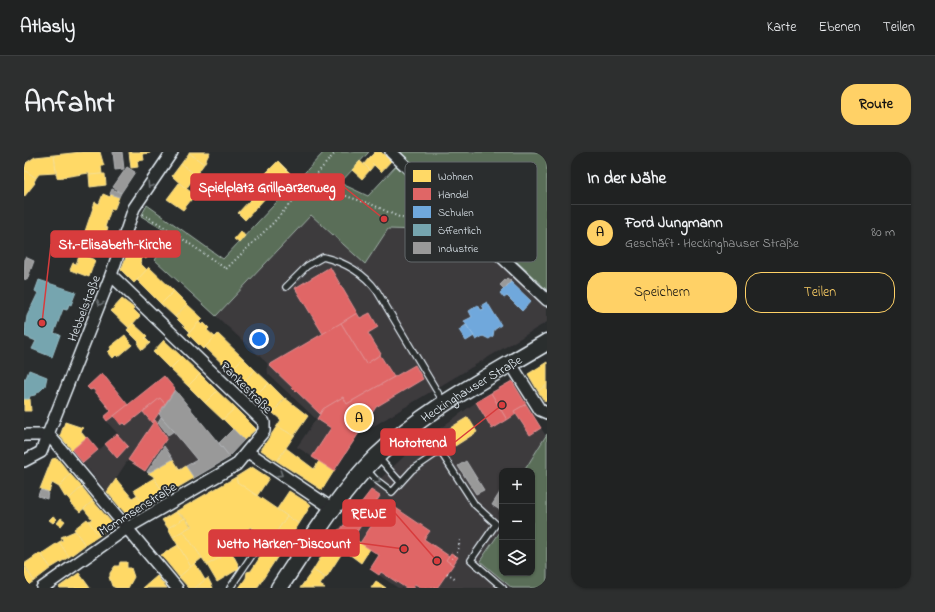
<!DOCTYPE html>
<html lang="de">
<meta charset="utf-8">
<style>
:root{--surface:#202222;--page:#2d2f2f;--text:#f1f3f6;--muted:#a2a4a5;--line:#3d3f40;--accent:#ffd166}
body{margin:0;font-family:"Indie Flower",sans-serif;background:var(--page);color:var(--text)}
.controls{position:absolute;right:12px;bottom:12px;display:grid;overflow:hidden;border-radius:8px;box-shadow:0 1px 3px #0004}
.controls button{width:36px;height:36px;display:grid;place-items:center;padding:0;border:0;border-bottom:1px solid var(--line);background:var(--surface);color:var(--text);font:20px sans-serif}
.you{position:absolute;left:235px;top:187px;width:14px;height:14px;margin:-10px;border:3px solid #fff;border-radius:50%;background:#1a73e8;box-shadow:0 0 0 6px #1a73e833}
.badge{display:grid;place-items:center;width:26px;height:26px;border-radius:50%;background:var(--accent);color:#111;font-size:13px;font-weight:700}
.pin{position:absolute;translate:-50% -50%;border:2px solid #fff;box-shadow:0 1px 4px #0006}
.list{margin:0;padding:0;list-style:none}
h2{display:flex;justify-content:space-between;align-items:center;height:52px;margin:0;padding:0 16px;font-size:17px}
h2 small{font-size:13px;font-weight:400;color:var(--muted)}
.list li{display:grid;grid-template-columns:26px 1fr auto;gap:12px;align-items:center;box-sizing:border-box;height:56px;padding:0 16px;border-top:1px solid var(--line)}
.list b{display:block;font-size:15px;white-space:nowrap}
.list p{margin:0;font-size:13px;white-space:nowrap;color:var(--muted)}
.list em{font-size:13px;font-style:normal;color:var(--muted)}
.actions{display:flex;gap:8px;padding:12px 16px}
.actions a{flex:1;padding:9px 0;border:1px solid var(--accent);border-radius:16px;text-align:center;font-size:14px;color:var(--accent)}
.actions .main{background:var(--accent);color:#111}
.icon{flex:none;width:22px;height:22px;fill:none;stroke:currentColor;stroke-width:2;stroke-linecap:round;stroke-linejoin:round}
.map{position:relative;flex:none;width:523px;height:436px;overflow:hidden;border-radius:16px}
header{display:flex;align-items:center;gap:24px;box-sizing:border-box;height:56px;padding:0 20px;background:var(--surface);border-bottom:1px solid var(--line)}
header strong{font-size:19px}
nav{display:flex;gap:22px;margin-inline-start:auto;font-size:14px}
.intro{display:flex;align-items:center;justify-content:space-between;box-sizing:border-box;height:96px;padding:0 24px}
h1{margin:0;font-size:28px}
.button{padding:10px 18px;border-radius:16px;background:var(--accent);color:#111;font-size:14px;font-weight:700}
main{display:flex;gap:24px;padding:0 24px}
aside{flex:1;background:var(--surface);border-radius:16px;box-shadow:0 1px 3px #0004}
.map>svg:first-child{display:block}
.built{fill:#3d3a3e}
.green{fill:#5a6e59;stroke:#a1b0a8}
.homes{fill:#ffd966;stroke:#f8e092}
.shops{fill:#e06666;stroke:#e29092}
.schools{fill:#6fa8dc;stroke:#93bee4}
.public{fill:#76a5af;stroke:#98bcc5}
.industry{fill:#999;stroke:#b1b3b6}
.lines{fill:none;stroke-linecap:round;stroke-linejoin:round}
.lane-casing{stroke:#e8f1f8;stroke-width:8}
.street-casing{stroke:#e8f1f8;stroke-width:14}
.secondary-casing{stroke:#e8f1f8;stroke-width:19}
.path{stroke:#e8f1f8;stroke-width:2;stroke-dasharray:1 3;stroke-linecap:butt}
.lane{stroke:#2a2d2e;stroke-width:5.5}
.street{stroke:#2a2d2e;stroke-width:11}
.secondary{stroke:#2a2d2e;stroke-width:16}
.oneway{stroke:#6c7275}
.labels{text-anchor:middle;stroke-width:4;stroke-linejoin:round;paint-order:stroke}
.street-label{font-size:13px;fill:#e8f1f8;stroke:#2a2d2e}
.key{fill:#2a2d2e;stroke:#63686b;stroke-width:1}
.key-label{font-size:11px;fill:#e8f1f8}
.leader{fill:none;stroke:#d83c3d;stroke-width:1.5}
.callout-dot{fill:#d83c3d;stroke:#2a2d2e;stroke-width:1.5}
.callout{fill:#d83c3d;stroke:#d83c3d;stroke-width:1.5}
.callout-label{font-size:14px;text-anchor:middle;font-weight:bold;fill:#fff}
</style>
<header>
<strong>Atlasly</strong>
<nav><a>Karte</a><a>Ebenen</a><a>Teilen</a></nav>
</header>
<div class="intro"><h1>Anfahrt</h1><a class="button">Route</a></div>
<main>
<div class="map">
<svg width="523" height="436" viewBox="0 0 523 436">
<rect width="100%" height="100%" fill="#2a2d2e"/>
<filter id="ink" filterUnits="userSpaceOnUse"><feTurbulence type="fractalNoise" baseFrequency=".025" numOctaves="2"/><feDisplacementMap in="SourceGraphic" scale="8" xChannelSelector="R" yChannelSelector="G"/><feConvolveMatrix kernelMatrix="1 2 1 2 8 2 1 2 1" color-interpolation-filters="sRGB"/></filter>
<g filter="url(#ink)">
<g class="built">
<polygon points="287,63 341,112 364,77 424,79 433,71 523,156 523,170 333,284 310,319 273,295 292,267 244,222 243,211 192,164"/>
<polygon points="140,224 205,305 141,343 129,324 104,308 83,340 59,311 94,282 83,270"/>
<polygon points="488,229 522,284 500,319 478,319 478,356 474,363 478,367 478,377 456,409 488,436 374,436 346,417 354,403 315,377 356,327 389,296 451,251"/>
</g>
<g class="green">
<polygon points="300,0 345,0 316,31 344,44 372,14 433,71 424,79 364,77 341,112 287,63 192,164 131,108 148,83 117,64 123,53 199,107"/>
<polygon points="376,0 523,0 523,138"/>
<polygon points="523,282 523,436 488,436 456,409 478,377 478,421 508,421 508,319 500,319"/>
</g>
<g class="homes">
<polygon points="58,0 76,0 80,14 77,14 78,22 65,23 65,21 33,26 30,3"/>
<polygon points="105,0 126,0 126,1 119,2 120,8 113,9 114,15 107,16"/>
<polygon points="186,0 180,12 165,1 165,0"/>
<polygon points="351,0 357,0 367,9 357,20 344,7"/>
<polygon points="165,1 180,12 172,23 157,12"/>
<polygon points="30,3 32,21 15,22 12,26 0,18 2,11 11,5"/>
<polygon points="344,7 350,13 346,18 340,12"/>
<polygon points="254,9 266,21 252,35 240,23"/>
<polygon points="336,9 346,18 338,27 328,18"/>
<polygon points="157,12 172,23 162,37 148,24"/>
<polygon points="0,18 12,26 10,30 11,31 0,45"/>
<polygon points="78,22 81,22 82,33 66,35 65,23"/>
<polygon points="155,31 171,43 159,58 143,47"/>
<polygon points="237,36 245,42 221,68 214,61"/>
<polygon points="79,42 86,45 87,42 95,45 90,58 87,57 81,75 84,76 75,95 58,88 71,50 75,52"/>
<polygon points="217,79 221,84 215,91 210,87"/>
<polygon points="119,80 124,82 123,85 131,89 122,107 106,95 111,81 118,83"/>
<polygon points="106,95 118,105 116,111 123,118 110,131 97,118"/>
<polygon points="56,102 71,108 65,125 46,118 49,111 52,112"/>
<polygon points="125,115 150,139 137,152 113,128"/>
<polygon points="150,139 163,152 151,165 137,152"/>
<polygon points="98,147 110,156 109,157 116,164 105,176 87,159"/>
<polygon points="163,152 179,167 166,180 151,165"/>
<polygon points="175,170 178,173 180,171 185,176 183,178 191,185 179,197 164,182"/>
<polygon points="109,171 123,184 121,186 126,191 118,198 114,193 115,190 103,178"/>
<polygon points="194,182 219,206 206,219 181,195"/>
<polygon points="101,183 108,193 94,205 92,203 89,206 84,200 87,197 86,195"/>
<polygon points="140,188 158,205 146,217 129,200"/>
<polygon points="158,205 176,222 164,234 146,217"/>
<polygon points="219,206 231,218 219,231 206,219"/>
<polygon points="523,210 523,233 514,239 504,222"/>
<polygon points="231,218 245,231 232,244 219,231"/>
<polygon points="176,222 193,239 181,251 164,234"/>
<polygon points="245,231 260,246 249,261 232,244"/>
<polygon points="523,233 523,248 521,250 514,239"/>
<polygon points="193,239 211,256 199,268 181,251"/>
<polygon points="261,246 284,264 270,284 253,274 257,268 249,261"/>
<polygon points="0,247 6,247 7,259 0,259"/>
<polygon points="211,256 232,277 220,288 199,267"/>
<polygon points="444,265 453,280 431,294 421,279"/>
<polygon points="41,270 59,276 57,280 62,286 48,298 36,284"/>
<polygon points="253,274 270,284 253,309 237,298"/>
<polygon points="262,296 290,317 295,309 310,319 298,338 253,309"/>
<polygon points="33,306 46,322 35,335 28,331 25,340 16,337 28,307"/>
<polygon points="149,307 156,318 162,314 170,326 141,343 129,324 124,321"/>
<polygon points="228,315 245,326 233,344 213,330 212,325"/>
<polygon points="46,322 58,335 45,347 43,344 41,345 35,335"/>
<polygon points="212,325 213,330 263,364 247,388 226,375 208,402 207,399 183,413 159,379 168,374 161,365 151,360"/>
<polygon points="130,326 141,343 121,355 110,338"/>
<polygon points="92,327 108,346 113,343 121,355 107,363 102,362 83,340"/>
<polygon points="58,335 69,349 56,360 46,351 47,350 45,347"/>
<polygon points="265,339 287,353 275,372 253,357"/>
<polygon points="69,349 88,371 87,375 75,384 64,369 68,367 60,357"/>
<polygon points="151,360 161,366 144,376 138,368"/>
<polygon points="29,364 33,367 29,371 25,368"/>
<polygon points="263,364 275,372 233,436 215,436 222,426 223,420 227,419"/>
<polygon points="37,366 41,369 37,374 33,371"/>
<polygon points="161,366 167,374 149,385 144,376"/>
<polygon points="63,367 75,384 61,393 50,377"/>
<polygon points="51,379 61,393 45,405 35,390 39,388 37,385"/>
<polygon points="159,379 178,406 167,415 149,385"/>
<polygon points="330,387 346,397 337,411 321,399"/>
<polygon points="35,390 45,405 27,416 17,402"/>
<polygon points="305,392 318,401 302,426 289,418"/>
<polygon points="154,393 167,415 155,425 137,403"/>
<polygon points="207,399 216,416 193,430 183,413"/>
<polygon points="16,401 27,416 10,429 0,412"/>
<polygon points="96,410 103,410 103,416 107,416 110,425 104,436 92,436 88,434 85,425 86,425 86,421 91,414 95,414"/>
<polygon points="171,411 181,428 171,436 165,436 155,425"/>
<polygon points="0,414 10,429 0,436"/>
<polygon points="289,418 301,426 296,433 301,436 276,436"/>
<polygon points="55,421 66,436 36,436 35,435"/>
<polygon points="133,424 143,436 119,436"/>
<polygon points="184,426 189,436 171,436 181,428"/>
<polygon points="352,429 362,436 347,436"/>
</g>
<g class="shops">
<polygon points="306,115 333,161 299,182 271,136"/>
<polygon points="333,161 336,166 346,161 354,175 344,181 357,202 342,212 317,171"/>
<polygon points="317,171 342,212 356,203 370,225 323,252 319,245 299,257 296,262 245,213"/>
<polygon points="391,213 399,227 352,255 310,319 288,305 307,276 293,267 299,257 319,245 323,252"/>
<polygon points="78,221 104,253 83,269 80,265 87,259 69,237 66,238 63,235"/>
<polygon points="140,224 151,237 141,252 136,246 102,273 100,271 97,273 90,264"/>
<polygon points="488,229 502,252 490,259 492,262 483,268 467,241"/>
<polygon points="467,241 483,268 468,277 452,250"/>
<polygon points="136,246 141,252 128,271 119,260"/>
<polygon points="502,252 517,276 506,283 490,259"/>
<polygon points="131,268 143,286 121,319 104,308"/>
<polygon points="93,282 104,294 93,306 81,292"/>
<polygon points="63,285 74,298 59,311 48,298"/>
<polygon points="347,338 356,344 329,386 316,378"/>
<polygon points="363,350 406,379 400,387 425,404 422,408 429,413 413,436 397,436 391,432 389,436 382,436 357,420 355,423 346,417 355,403 336,391"/>
<polygon points="315,377 330,387 319,402 305,392"/>
<polygon points="427,401 434,405 429,413 422,408"/>
</g>
<g class="schools">
<polygon points="487,130 507,149 498,159 483,144 480,146 476,141"/>
<polygon points="463,150 477,173 470,178 469,184 465,187 459,184 452,188 440,169 448,165 445,159 454,153 457,158 460,157 458,153"/>
<polygon points="442,173 450,184 442,189 435,178"/>
</g>
<g class="public">
<polygon points="15,128 52,140 47,153 45,152 43,158 39,157 30,181 36,183 28,205 8,197 12,189 0,184 3,164 14,141 11,139"/>
<polygon points="5,218 23,225 21,234 18,237 11,243 6,244 5,247 0,247 0,226 2,226"/>
</g>
<g class="industry">
<polygon points="89,0 98,0 100,17 91,18"/>
<polygon points="103,15 111,20 97,41 89,35"/>
<polygon points="88,37 97,41 95,45 86,42"/>
<polygon points="1,105 10,109 3,128 0,127"/>
<polygon points="483,126 487,129 480,137 476,133"/>
<polygon points="151,238 206,305 170,326 162,314 173,308 135,262"/>
<polygon points="137,265 150,279 144,283 134,270"/>
<polygon points="209,277 220,288 205,304 195,291"/>
<polygon points="140,294 149,307 124,321 123,320"/>
<polygon points="442,309 460,338 452,342 434,314"/>
<polygon points="478,337 478,355 476,358 468,353"/>
<polygon points="16,338 24,340 23,347 14,344"/>
</g>
<g class="lines">
<g class="lane-casing">
<g id="lane">
<path d="M262 135 283 114 299 105C320 110 340 121 353 139L420 251"/>
<polyline points="354,305 376,330"/>
<polyline points="343,318 351,327 368,340 388,318 413,301 418,302 451,353 472,372 447,408 479,436"/>
<polyline points="206,436 239,387"/>
</g>
</g>
<g class="street-casing">
<g id="street">
<polyline points="367,0 523,148"/>
<polyline points="487,212 516,258 523,261"/>
<polyline points="0,283 25,283"/>
<polyline points="25,283 153,436"/>
<polyline points="224,300 309,357"/>
<polyline points="0,309 17,300 87,123 110,56 148,0"/>
<polyline points="18,436 103,376 212,313 240,279 240,270 87,123"/>
</g>
</g>
<g class="secondary-casing">
<g id="secondary">
<path id="s1" d="M255 436C285 391 314 343 352 305 401 257 465 225 523 190"/>
</g>
</g>
<g class="path">
<path d="M293 23C301 30 309 39 320 43 329 47 339 49 349 53 370 62 394 79 418 64"/>
<polyline points="119,62 150,81 202,117 249,71 312,0"/>
<polyline points="228,376 227,379 233,383"/>
<polyline points="428,407 434,399 436,388"/>
<polyline points="423,421 432,427"/>
</g>
<use href="#lane" class="lane"/>
<use href="#street" class="street"/>
<use href="#secondary" class="secondary"/>
</g>
<defs><path id="oneway-chevron" d="M-2-3.5L2.5 0L-2 3.5" fill="none" stroke-width="1.6" stroke-linecap="round" stroke-linejoin="round"/></defs>
<g class="oneway">
<use href="#oneway-chevron" transform="translate(126 33) rotate(123)"/>
<use href="#oneway-chevron" transform="translate(76 151) rotate(111)"/>
<use href="#oneway-chevron" transform="translate(256 322) rotate(33)"/>
<use href="#oneway-chevron" transform="translate(354 329) rotate(39)"/>
</g>
</g>
<g class="labels">
<g class="street-label">
<text transform="translate(59 156) rotate(-69)" y="5">Hebbelstraße</text>
<text transform="translate(223 235) rotate(45)" y="5">Rankestraße</text>
<text dy="5" stroke="none"><textPath href="#s1" startOffset="281">Heckinghauser Straße</textPath></text>
<text transform="translate(113 356) rotate(-32)" y="5">Mommsenstraße</text>
</g>
</g>
<rect x="381" y="10" width="132" height="100" rx="6" class="key"/>
<rect x="389" y="18" width="18" height="12" fill="#ffd966"/>
<rect x="389" y="36" width="18" height="12" fill="#e06666"/>
<rect x="389" y="54" width="18" height="12" fill="#6fa8dc"/>
<rect x="389" y="72" width="18" height="12" fill="#76a5af"/>
<rect x="389" y="90" width="18" height="12" fill="#999"/>
<g class="key-label">
<text x="414" y="28">Wohnen</text>
<text x="414" y="46">Handel</text>
<text x="414" y="64">Schulen</text>
<text x="414" y="82">Öffentlich</text>
<text x="414" y="100">Industrie</text>
</g>
<path class="leader" d="M360 67L320 35M18 171L27 92M478 253L431 290M413 409L371 361M380 397L335 391"/>
<g class="callout-dot">
<circle cx="360" cy="67" r="4"/>
<circle cx="18" cy="171" r="4"/>
<circle cx="478" cy="253" r="4"/>
<circle cx="413" cy="409" r="4"/>
<circle cx="380" cy="397" r="4"/>
</g>
<g class="callout">
<rect x="167" y="22" width="153" height="26" rx="4"/>
<rect x="27" y="79" width="129" height="26" rx="4"/>
<rect x="357" y="277" width="74" height="26" rx="4"/>
<rect x="319" y="348" width="52" height="26" rx="4"/>
<rect x="185" y="378" width="150" height="26" rx="4"/>
</g>
<g class="callout-label">
<text x="243" y="40">Spielplatz Grillparzerweg</text>
<text x="91" y="97">St.-Elisabeth-Kirche</text>
<text x="394" y="295">Mototrend</text>
<text x="345" y="366">REWE</text>
<text x="260" y="396">Netto Marken-Discount</text>
</g>
</svg>
<div class="controls">
<button>+</button>
<button>−</button>
<button><svg class="icon" aria-label="layers" viewBox="0 0 24 24"><path d="M12 4l9 5-9 5-9-5zM3 14l9 5 9-5"/></svg></button>
</div>
<div class="you"></div>
<div class="pin badge" style="left:335px;top:266px">A</div>
</div>
<aside>
<h2>In der Nähe<small></small></h2>
<ul class="list">
<li><span class="badge">A</span><div><b>Ford Jungmann</b><p>Geschäft · Heckinghauser Straße</p></div><em>80 m</em></li>
</ul>
<div class="actions"><a class="main">Speichern</a><a>Teilen</a></div>
</aside>
</main>
